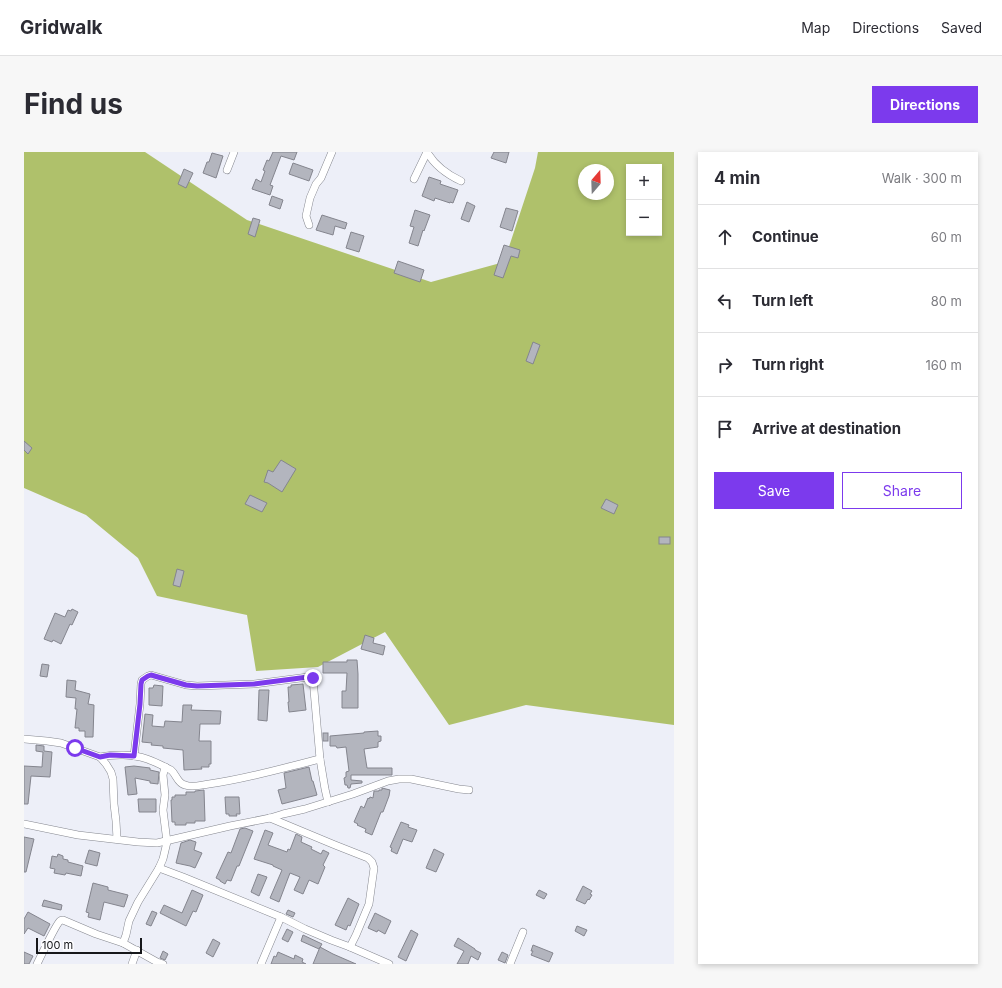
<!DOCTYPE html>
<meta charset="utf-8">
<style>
:root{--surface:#fff;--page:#f7f7f7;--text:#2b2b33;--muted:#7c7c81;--line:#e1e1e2;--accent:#7c3aed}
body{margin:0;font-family:Inter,sans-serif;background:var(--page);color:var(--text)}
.controls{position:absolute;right:12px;top:12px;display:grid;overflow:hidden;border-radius:0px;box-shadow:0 2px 6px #0003}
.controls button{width:36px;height:36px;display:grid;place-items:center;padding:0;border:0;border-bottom:1px solid var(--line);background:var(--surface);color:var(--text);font:20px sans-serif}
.compass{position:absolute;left:554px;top:12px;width:36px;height:36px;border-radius:50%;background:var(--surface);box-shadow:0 2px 6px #0003;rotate:19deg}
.scale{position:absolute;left:12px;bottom:10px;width:106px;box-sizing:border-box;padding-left:4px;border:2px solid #16171a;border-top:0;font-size:11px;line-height:14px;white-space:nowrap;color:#16171a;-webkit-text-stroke:3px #fdfdff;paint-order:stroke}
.stop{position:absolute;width:12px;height:12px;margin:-9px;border:3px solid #7c3aed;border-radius:50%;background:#fff}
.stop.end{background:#7c3aed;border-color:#fff;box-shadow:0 1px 4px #0008}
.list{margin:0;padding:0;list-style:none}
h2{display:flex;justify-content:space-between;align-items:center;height:52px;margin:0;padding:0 16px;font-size:17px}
h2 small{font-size:13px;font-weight:400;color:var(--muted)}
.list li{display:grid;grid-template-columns:26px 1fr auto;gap:12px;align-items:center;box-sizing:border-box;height:64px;padding:0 16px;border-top:1px solid var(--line)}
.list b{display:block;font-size:15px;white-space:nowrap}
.list em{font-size:13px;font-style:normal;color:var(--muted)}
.actions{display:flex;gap:8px;padding:12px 16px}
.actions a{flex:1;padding:9px 0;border:1px solid var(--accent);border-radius:0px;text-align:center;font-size:14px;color:var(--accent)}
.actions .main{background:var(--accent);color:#fff}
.icon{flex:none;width:22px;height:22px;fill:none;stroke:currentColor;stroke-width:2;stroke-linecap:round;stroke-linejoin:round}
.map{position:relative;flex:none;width:650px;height:812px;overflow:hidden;border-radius:0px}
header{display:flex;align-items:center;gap:24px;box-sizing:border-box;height:56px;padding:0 20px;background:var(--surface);border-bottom:1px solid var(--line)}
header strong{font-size:19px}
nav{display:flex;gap:22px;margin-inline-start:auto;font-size:14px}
.intro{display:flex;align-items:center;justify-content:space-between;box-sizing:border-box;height:96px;padding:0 24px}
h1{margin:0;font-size:28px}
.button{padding:10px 18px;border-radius:0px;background:var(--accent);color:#fff;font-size:14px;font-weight:700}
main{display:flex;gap:24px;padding:0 24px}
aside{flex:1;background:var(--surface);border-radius:0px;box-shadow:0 2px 6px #0003}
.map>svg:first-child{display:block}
.forest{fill:#afc16b;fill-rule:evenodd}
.building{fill:#b3b5be;stroke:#84858e}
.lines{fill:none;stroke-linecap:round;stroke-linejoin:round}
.street-casing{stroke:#85878f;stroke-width:8}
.street{stroke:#fff;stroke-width:7}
.route{stroke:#7c3aed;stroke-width:5}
</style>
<header>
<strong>Gridwalk</strong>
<nav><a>Map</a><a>Directions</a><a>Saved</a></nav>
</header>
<div class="intro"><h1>Find us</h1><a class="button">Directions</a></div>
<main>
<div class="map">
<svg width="650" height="812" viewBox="0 0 650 812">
<rect width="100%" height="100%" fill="#edeff8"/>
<path class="forest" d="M0 0H121L223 68 407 130 480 110 511 16 514 0H650V573L502 553 425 573 361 480 294 515 232 519 223 463 133 444 114 406 62 363 0 336ZM605 15H635V81H605ZM560 18H584V42H560Z"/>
<g class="building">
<polygon points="249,0 273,0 270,8 257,4 246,33 249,34 246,43 228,37 232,27 237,30 241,19 239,18 243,8 245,9"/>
<polygon points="470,0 485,0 482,11 467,6"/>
<polygon points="188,1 199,4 192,26 179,21 183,10 185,10"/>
<polygon points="269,11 289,18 285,29 265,22"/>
<polygon points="160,17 169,21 162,36 154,32"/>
<polygon points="405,25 417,29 416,32 434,38 429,51 426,50 426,51 411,46 410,49 398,44"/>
<polygon points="248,44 259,48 256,57 245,53"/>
<polygon points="443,50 451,54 445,70 437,67"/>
<polygon points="482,56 494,59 488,79 476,75"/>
<polygon points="391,58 406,63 400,79 399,78 394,94 385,91 390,75 386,74"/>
<polygon points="298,63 323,71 321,77 311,74 309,83 292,78"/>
<polygon points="229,66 236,68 231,85 224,82"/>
<polygon points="327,80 340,84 335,100 322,96"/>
<polygon points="480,93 496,98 494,106 487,104 479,126 470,123"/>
<polygon points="374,109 400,118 396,130 370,121"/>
<polygon points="509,190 516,193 509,212 502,209"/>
<polygon points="0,289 8,296 4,302 0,298"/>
<polygon points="257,308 272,317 258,340 244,331 240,330 244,318 249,320"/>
<polygon points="226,343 243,351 238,360 221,352"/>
<polygon points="582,347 594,353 590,362 577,356"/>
<rect x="635" y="385" width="11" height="7"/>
<polygon points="153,417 160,419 156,435 149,433"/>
<polygon points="48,457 54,460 48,473 46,472 37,492 29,488 28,490 20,487 31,461 41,465 44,458 47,459"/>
<polygon points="341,483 350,486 349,491 361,494 359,503 337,497"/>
<polygon points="323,508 333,508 334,522 334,556 318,556 318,539 322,539 323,521 299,521 299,510 323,510"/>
<polygon points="18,512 25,513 23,525 16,524"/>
<polygon points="43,528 52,529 51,538 66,542 64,552 70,553 69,585 61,585 61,579 55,579 55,576 51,576 53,557 51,557 52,546 42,545"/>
<polygon points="279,532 282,558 265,560 264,550 265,550 264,535 267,535 267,533"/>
<polygon points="130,533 139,534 138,554 125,553 125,536 129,536"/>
<polygon points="235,538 245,538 243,569 234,568"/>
<polygon points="159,553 168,553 167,558 197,559 196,572 176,572 175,589 187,589 187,612 185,612 185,615 177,615 178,617 160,618 159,598 139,596 139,594 127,593 128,591 118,590 121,562 129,563 128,574 140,575 141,569 158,570"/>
<polygon points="354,579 354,584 357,584 357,589 354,590 354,595 340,597 343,616 368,616 368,623 327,623 327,628 338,629 338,631 327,632 326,636 324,636 323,633 321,633 320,626 322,625 322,620 325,619 322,595 313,596 312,594 306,594 306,584 340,581 340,580"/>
<rect x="299" y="581" width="5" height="8"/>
<polygon points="12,593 20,594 20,599 28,600 26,625 7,624 4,652 0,652 0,614 18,615 19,600 12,599"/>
<polygon points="110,614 126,616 126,618 135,620 134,632 126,631 126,629 111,626 113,642 104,643 101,615"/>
<polygon points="285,615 288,629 289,629 293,643 258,652 254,638 262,636 260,621"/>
<polygon points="358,636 366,638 365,644 359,660 357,660 348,683 341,680 342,677 333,673 334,672 330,670 337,654 340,656 344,646 345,647 346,645 349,646 350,639 355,639 355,638 358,638"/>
<polygon points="180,638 181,669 171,669 171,671 162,671 162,673 151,673 151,670 148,670 147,648 148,648 148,645 151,645 151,643 162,643 162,640 171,640 171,639"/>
<polygon points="201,645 215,645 216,662 212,662 213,664 205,664 205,662 202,662"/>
<polygon points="114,647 132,647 132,660 115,660"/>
<polygon points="377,670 385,673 384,675 393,678 388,690 379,687 373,702 367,699 368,696 366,695"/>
<polygon points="221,676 229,679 215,714 213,714 207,729 203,728 201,732 196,729 196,728 192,726 204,700 207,701 216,677"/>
<polygon points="241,678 249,681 244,693 263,700 264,697 266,698 272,682 278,685 277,690 288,695 287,697 297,702 299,698 305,701 299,713 301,715 294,732 285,728 279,742 270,738 276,725 266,721 255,750 246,746 258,718 249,714 249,713 230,707"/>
<polygon points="0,685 10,687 2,720 0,720"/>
<polygon points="166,688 172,690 170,698 178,701 171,716 166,714 152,711 157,691"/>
<polygon points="410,697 420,702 412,720 402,716"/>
<polygon points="65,698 76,701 73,714 61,711"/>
<polygon points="34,702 39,704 39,707 44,708 44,710 59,714 57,724 42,721 41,723 30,721 31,717 26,716 28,704 33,705"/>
<polygon points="234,722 243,725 235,744 227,740"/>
<polygon points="69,731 84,735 84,738 104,743 100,755 80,750 76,768 64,765 65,761 62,760"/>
<polygon points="559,734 568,739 566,742 568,743 565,748 564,747 561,752 552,748"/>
<polygon points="168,738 179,743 172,760 169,759 162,774 136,761 140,753 158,761"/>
<polygon points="515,738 523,742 520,747 512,743"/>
<polygon points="324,746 335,752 326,774 324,773 322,778 311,773"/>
<polygon points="20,748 38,753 37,758 18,754"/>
<polygon points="264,758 271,761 269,765 262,762"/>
<polygon points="128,759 133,761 127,774 122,772"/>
<polygon points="4,760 26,772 20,784 4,776 0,782 0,767"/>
<polygon points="351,761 367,769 361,782 354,778 353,780 344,776"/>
<polygon points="553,774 563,778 560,784 551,779"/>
<polygon points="263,777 269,780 264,790 258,787"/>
<polygon points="387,778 394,782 382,809 374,805"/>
<polygon points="279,783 298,792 295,797 277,789"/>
<polygon points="434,786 451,797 451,798 457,801 454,808 447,804 444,812 433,812 440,799 430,794"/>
<polygon points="189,787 196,791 189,805 182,801"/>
<polygon points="509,793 529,801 525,810 507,803 509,799 507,799"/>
<polygon points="296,795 309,802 332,812 289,812"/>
<polygon points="139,799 144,802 141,808 136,806"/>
<polygon points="0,800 9,804 5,812 0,812"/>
<polygon points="254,800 270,807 271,803 279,807 278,810 282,812 247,812 250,804 252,805"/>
<polygon points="478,800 484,803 481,811 474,808"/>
</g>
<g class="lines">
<g class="street-casing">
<g id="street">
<path d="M403 0C411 14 422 22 437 29"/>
<polyline points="203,18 210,0"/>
<polyline points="390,27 403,0"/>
<polyline points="285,73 282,64 286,46 292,32 297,26 308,0"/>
<polyline points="0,587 23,589 37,591 76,605 82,612 87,620 89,627 90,652 92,669 93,687"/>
<polyline points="110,604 116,552 117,532 118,528 124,524 127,523 162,533 173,534 230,532 284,525 289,527 296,607 301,637 304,650"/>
<path d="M76 605C90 602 109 602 123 607 132 610 139 614 147 618 153 623 153 631 161 633 169 636 176 633 185 632 223 627 259 616 296 607"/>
<polyline points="0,672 54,683 114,690 133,691 206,674 246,666 259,662 281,657 329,642 364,629 375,627 387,627 435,637 445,638"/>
<polyline points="135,716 159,725 257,765 281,777 307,788 326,795 332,783 345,752 350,716 348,710 344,706 311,693 246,666"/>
<polyline points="99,791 102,783 105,769 114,750 135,716 139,707 143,690 139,658 141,643 139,623 141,615"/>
<polyline points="326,795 365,812"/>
<path d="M13 812C16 806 32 772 36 769 37 768 38 768 39 768L72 782 99 791 133 810 139 812"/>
<polyline points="108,812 113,798"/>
<polyline points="237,812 257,765"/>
<polyline points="486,812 499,780"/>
</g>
</g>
<use href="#street" class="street"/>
</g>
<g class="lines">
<polyline class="route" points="51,596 76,605 86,603 110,604 116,552 117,532 118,528 124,524 127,523 162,533 173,534 230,532 284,525 289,526"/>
</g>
</svg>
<div class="controls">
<button>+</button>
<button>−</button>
</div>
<svg class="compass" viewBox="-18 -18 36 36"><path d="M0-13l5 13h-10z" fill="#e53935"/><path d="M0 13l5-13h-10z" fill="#7c7c81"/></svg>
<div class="scale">100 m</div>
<div class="stop" style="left:51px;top:596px"></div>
<div class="stop end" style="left:289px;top:526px"></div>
</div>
<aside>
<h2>4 min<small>Walk · 300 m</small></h2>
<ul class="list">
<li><svg class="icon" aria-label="ahead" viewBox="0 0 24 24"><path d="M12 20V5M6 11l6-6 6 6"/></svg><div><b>Continue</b></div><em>60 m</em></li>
<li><svg class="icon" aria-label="left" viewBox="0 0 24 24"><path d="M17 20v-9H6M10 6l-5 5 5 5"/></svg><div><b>Turn left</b></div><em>80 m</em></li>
<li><svg class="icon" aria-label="right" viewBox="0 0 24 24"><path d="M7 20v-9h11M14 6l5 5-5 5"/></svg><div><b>Turn right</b></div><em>160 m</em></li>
<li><svg class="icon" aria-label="arrive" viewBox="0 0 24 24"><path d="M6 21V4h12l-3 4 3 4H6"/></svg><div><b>Arrive at destination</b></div></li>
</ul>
<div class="actions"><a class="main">Save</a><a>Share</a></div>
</aside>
</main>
